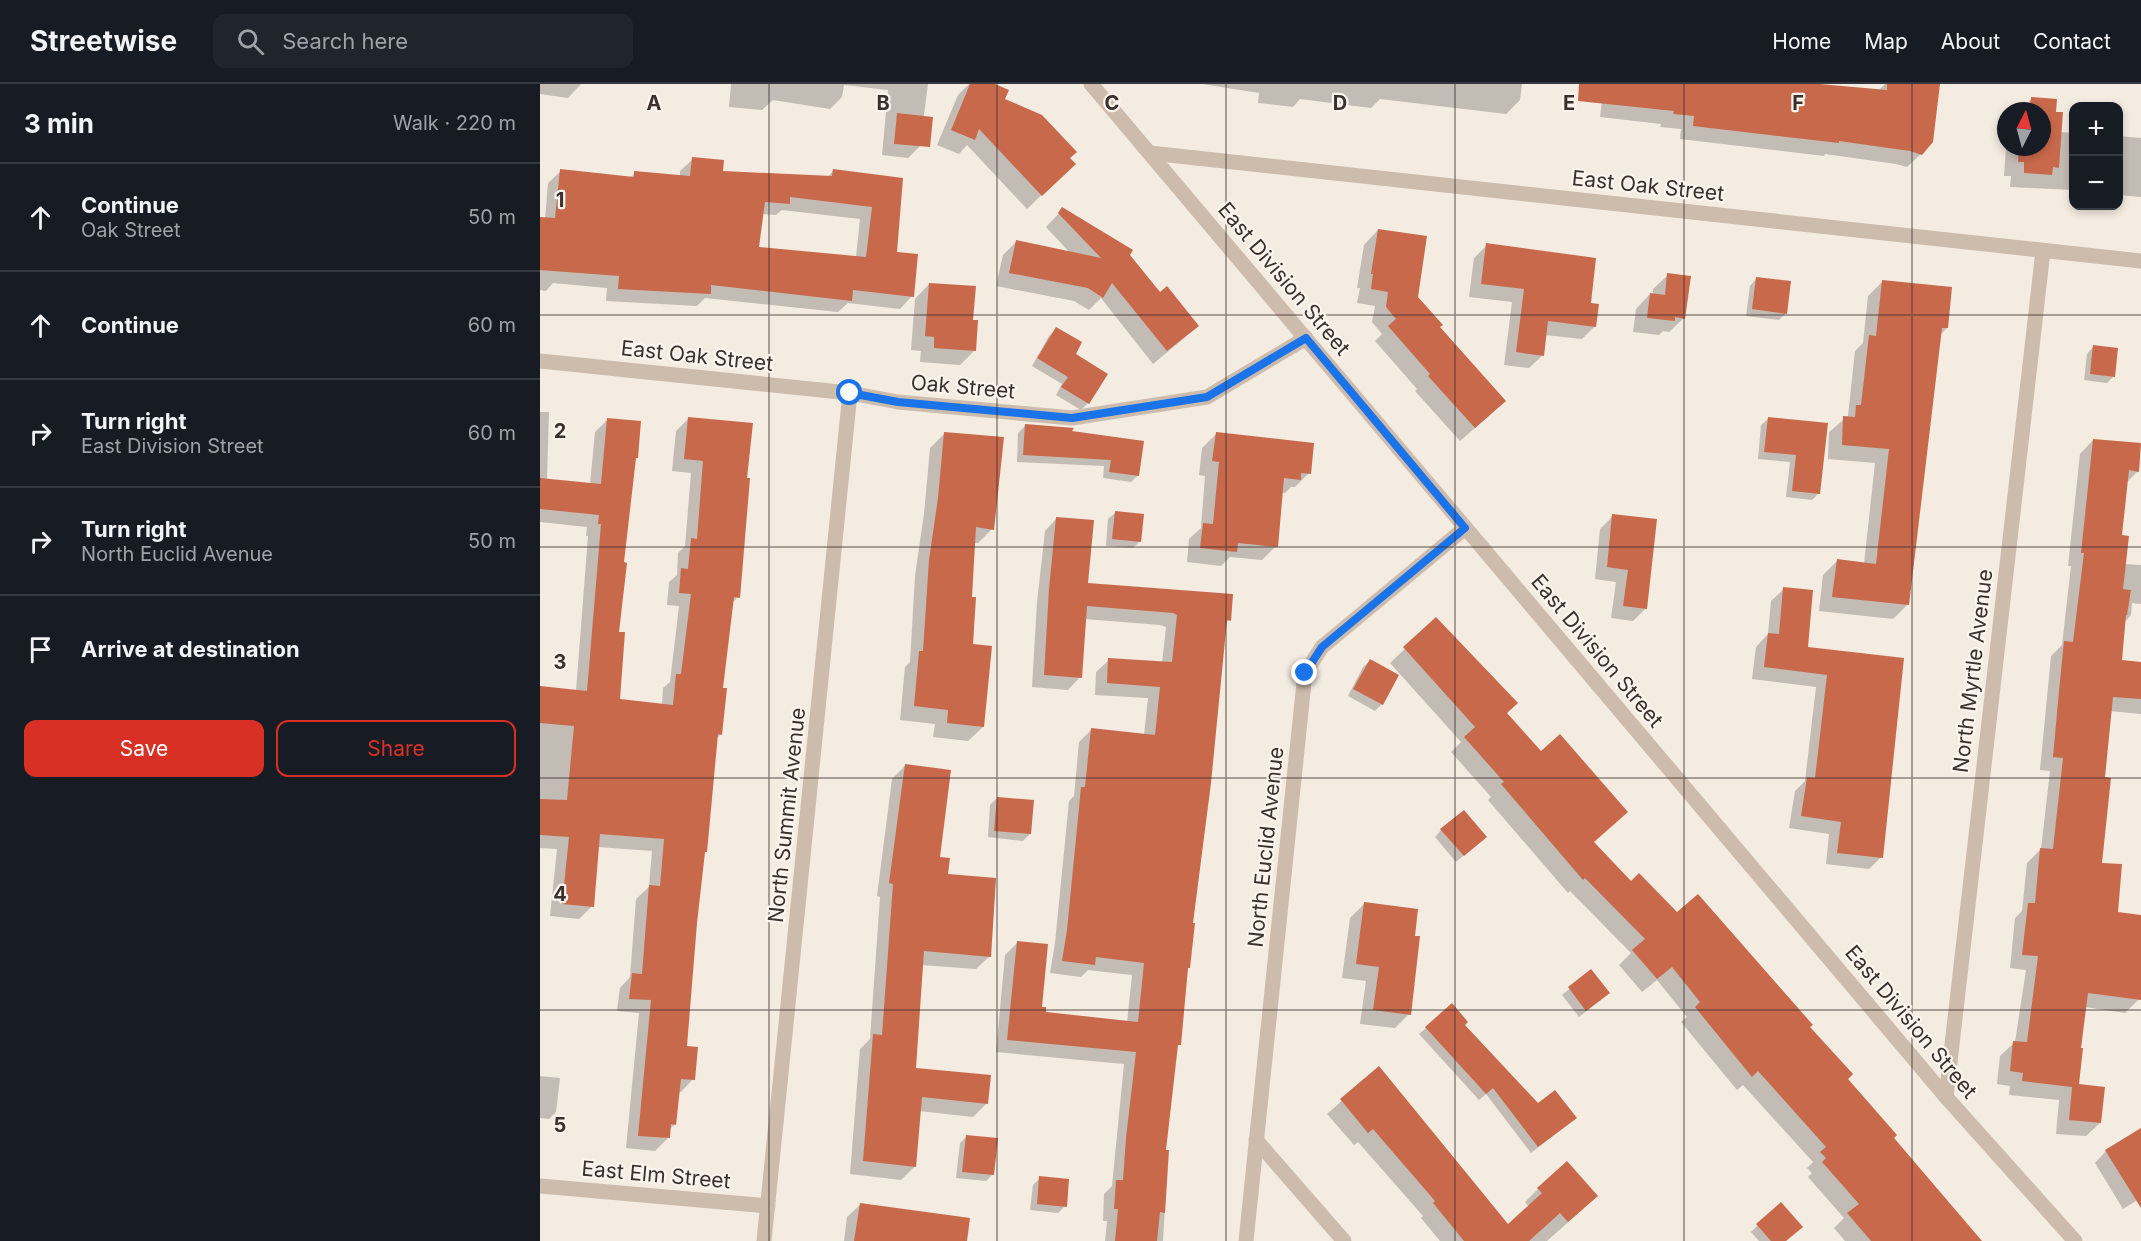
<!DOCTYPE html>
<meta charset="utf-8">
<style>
:root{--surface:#171b24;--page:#20242c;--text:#f1f3f6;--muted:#9ea1a6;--line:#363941;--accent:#d93025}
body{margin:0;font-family:Inter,sans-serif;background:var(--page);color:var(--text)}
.controls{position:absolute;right:18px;top:18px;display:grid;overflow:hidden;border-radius:12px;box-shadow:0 3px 9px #0003}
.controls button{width:54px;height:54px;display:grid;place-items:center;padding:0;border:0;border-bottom:2px solid var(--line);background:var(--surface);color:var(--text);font:30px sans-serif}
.compass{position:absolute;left:1457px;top:18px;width:54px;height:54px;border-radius:50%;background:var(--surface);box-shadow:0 3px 9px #0003;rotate:6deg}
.stop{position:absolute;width:18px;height:18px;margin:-14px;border:4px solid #1a73e8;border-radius:50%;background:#fff}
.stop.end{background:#1a73e8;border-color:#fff;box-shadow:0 2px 6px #0008}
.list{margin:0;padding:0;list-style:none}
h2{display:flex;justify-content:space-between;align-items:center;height:78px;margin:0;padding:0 24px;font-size:26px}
h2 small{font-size:20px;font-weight:400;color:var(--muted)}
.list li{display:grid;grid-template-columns:39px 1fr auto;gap:18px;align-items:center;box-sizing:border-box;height:108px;padding:0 24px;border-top:2px solid var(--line)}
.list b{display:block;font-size:22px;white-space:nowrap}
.list p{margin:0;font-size:20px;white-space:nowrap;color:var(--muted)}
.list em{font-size:20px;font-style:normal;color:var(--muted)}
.actions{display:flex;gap:12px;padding:18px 24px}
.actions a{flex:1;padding:14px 0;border:2px solid var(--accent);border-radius:12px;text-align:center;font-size:21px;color:var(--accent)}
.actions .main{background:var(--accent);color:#fff}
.icon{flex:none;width:33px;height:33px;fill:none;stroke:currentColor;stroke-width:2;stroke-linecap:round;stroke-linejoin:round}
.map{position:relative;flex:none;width:1601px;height:1157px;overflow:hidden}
header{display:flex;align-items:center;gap:36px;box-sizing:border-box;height:84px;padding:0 30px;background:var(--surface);border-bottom:2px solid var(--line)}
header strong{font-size:28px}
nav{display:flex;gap:33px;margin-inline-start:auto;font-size:21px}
.search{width:420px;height:54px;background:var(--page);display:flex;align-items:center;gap:15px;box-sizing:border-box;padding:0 21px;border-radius:12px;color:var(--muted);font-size:22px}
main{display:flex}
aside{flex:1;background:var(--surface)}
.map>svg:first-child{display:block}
.shadow{fill:#0003;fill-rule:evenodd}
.building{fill:#c8694b;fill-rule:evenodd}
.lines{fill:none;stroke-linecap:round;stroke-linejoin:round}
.minor{stroke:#cdbbac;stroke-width:15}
.route{stroke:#1a73e8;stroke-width:8}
.grid{fill:none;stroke:#3b302b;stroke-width:1.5;stroke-opacity:0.55}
.labels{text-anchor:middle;stroke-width:4.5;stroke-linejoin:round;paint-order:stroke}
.street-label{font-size:21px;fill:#3b302b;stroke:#fbf5ee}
.grid-label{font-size:20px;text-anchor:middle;font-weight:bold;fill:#3b302b;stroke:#fbf5ee;stroke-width:4.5;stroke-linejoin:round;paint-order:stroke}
</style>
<header>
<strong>Streetwise</strong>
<div class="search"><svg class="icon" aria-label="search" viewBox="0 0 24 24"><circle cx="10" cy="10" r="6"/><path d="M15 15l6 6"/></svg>Search here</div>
<nav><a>Home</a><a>Map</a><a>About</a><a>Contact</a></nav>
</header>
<main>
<aside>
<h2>3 min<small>Walk · 220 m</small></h2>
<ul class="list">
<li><svg class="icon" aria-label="ahead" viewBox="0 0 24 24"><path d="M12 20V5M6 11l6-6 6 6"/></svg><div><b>Continue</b><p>Oak Street</p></div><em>50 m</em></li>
<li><svg class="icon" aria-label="ahead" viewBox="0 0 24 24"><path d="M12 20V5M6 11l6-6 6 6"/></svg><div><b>Continue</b></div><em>60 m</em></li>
<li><svg class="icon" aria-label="right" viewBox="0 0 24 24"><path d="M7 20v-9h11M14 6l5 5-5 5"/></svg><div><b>Turn right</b><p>East Division Street</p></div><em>60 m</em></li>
<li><svg class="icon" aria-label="right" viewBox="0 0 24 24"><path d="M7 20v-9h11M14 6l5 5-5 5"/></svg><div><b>Turn right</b><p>North Euclid Avenue</p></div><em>50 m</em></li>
<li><svg class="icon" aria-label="arrive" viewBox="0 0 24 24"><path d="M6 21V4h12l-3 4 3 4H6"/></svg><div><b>Arrive at destination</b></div></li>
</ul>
<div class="actions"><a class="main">Save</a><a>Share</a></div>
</aside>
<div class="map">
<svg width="1601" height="1157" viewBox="0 0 1601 1157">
<rect width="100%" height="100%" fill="#f4ebe1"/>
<g class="shadow">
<polygon points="0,0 41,0 28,14 0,10"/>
<polygon points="191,0 388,0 380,62 368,74 342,71 348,6 304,1 302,13 290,25 233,16 222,26 189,23"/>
<polygon points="429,0 441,0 463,16 528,74 519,94 487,125 427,61 419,70 397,61 418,11"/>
<polygon points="662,0 982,0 980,16 966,30 840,15 831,24 760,15 753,23 718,19 719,9"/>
<polygon points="1064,0 1266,0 1338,7 1345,0 1398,0 1381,70 1367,83 1356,80 1285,70 1284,72 1140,55 1141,45 1120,43 1121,40 1060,33"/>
<polygon points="1492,15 1514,29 1520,48 1534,49 1534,106 1470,103 1471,92 1464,92 1466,63 1502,63 1502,27 1479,27"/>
<polygon points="1578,52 1601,54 1601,113 1578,111"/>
<path d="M153 75 181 88 287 94 293 87 361 95 355 169 372 212 360 225 308 219 298 228 165 214 157 222 66 217 67 204 13 199 6 207 0 206V134L5 135 8 99 21 87 90 94 95 89 140 92V87ZM242 126 320 135 316 173 218 165 222 130 236 131Z"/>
<polygon points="523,125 588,171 619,210 657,242 643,255 613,280 561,214 549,226 534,217 456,202 463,171 476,158 530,169 506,143"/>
<polygon points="838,146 877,213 898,243 950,331 920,357 875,307 877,305 835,257 842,250 832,238 835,222 817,219 820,204 817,204 824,161"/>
<polygon points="947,161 1049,220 1055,242 1042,255 1005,251 1003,271 989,284 964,281 972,218 929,213 934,174"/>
<polygon points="1128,191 1144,234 1129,248 1123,247 1119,251 1093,248 1096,225 1110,210 1113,211 1113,205"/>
<polygon points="1216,195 1246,229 1239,236 1206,232 1210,202"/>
<polygon points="1342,198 1407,244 1400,251 1367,521 1353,535 1279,527 1283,491 1297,477 1324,480 1335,379 1288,375 1289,348 1308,332 1315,267 1323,259 1328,212"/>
<polygon points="389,200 432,237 434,267 420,281 380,278 381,267 371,266 375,215"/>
<polygon points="516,245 534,270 566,290 548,319 541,326 516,311 522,300 492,282 509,252"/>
<polygon points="1553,263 1574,292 1567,299 1544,296 1547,270"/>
<polygon points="0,328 9,328 7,396 50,400 55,348 67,336 97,373 95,376 82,480 78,549 78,616 122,621 123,604 130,598 139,522 127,521 129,498 137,491 138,469 145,462 151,389 132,387 136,347 149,334 205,395 198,513 192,519 181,605 181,650 176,655 165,768 163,770 145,964 153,995 141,1008 138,1008 135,1040 129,1046 128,1054 115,1067 86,1064 99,929 77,927 80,904 90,893 96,815 109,803 112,767 58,763 52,822 39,835 10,832 17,765 0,764 0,604 36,607 48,452 46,452 47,443 0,438"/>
<polygon points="1228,335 1286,340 1279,409 1272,416 1246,413 1250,378 1218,375 1221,341"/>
<polygon points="485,342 529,348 598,391 591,398 563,394 564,382 477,378 478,349"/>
<polygon points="404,350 452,445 438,459 434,459 430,514 432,561 443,643 428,657 393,653 395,640 360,636 365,583 370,578 375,492 384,430 390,364"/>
<polygon points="676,350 769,389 755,403 751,403 745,409 741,409 736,462 722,476 690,473 681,482 647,478 649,455 661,444 665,392 659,391 662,364"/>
<polygon points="1553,356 1598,387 1586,399 1581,452 1584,480 1601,481 1601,520 1592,519 1591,531 1584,539 1581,578 1601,580 1601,630 1570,627 1552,858 1601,864 1601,895 1599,915 1585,929 1545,923 1537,1002 1560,1039 1546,1052 1516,1050 1519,1016 1469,1011 1470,1002 1457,1000 1460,972 1475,958 1486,886 1470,884 1475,834 1482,827 1487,779 1501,765 1510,687 1500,686 1511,572 1522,561 1531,482 1528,482 1540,370"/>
<polygon points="575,429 599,458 593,464 566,462 568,435"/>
<polygon points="1073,432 1106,524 1093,537 1071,534 1076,498 1055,495 1060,445"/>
<polygon points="517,434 546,500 689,536 685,540 651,840 653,840 639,960 636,964 624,1067 628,1067 623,1157 565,1157 567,1137 563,1137 564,1110 572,1102 584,980 456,968 465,871 477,859 504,930 587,939 592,891 548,886 541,893 510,889 515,859 529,717 534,712 539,658 551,646 604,651 608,614 555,611 556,588 569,576 622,579 626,543 620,541 545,535 540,593 528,606 492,603 497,518 505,447"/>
<polygon points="1244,505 1266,564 1363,576 1341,773 1329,785 1286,780 1289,750 1249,744 1255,707 1265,697 1276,603 1212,595 1216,563 1228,550 1231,517"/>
<polygon points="896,535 966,629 1053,759 1091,799 1136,830 1268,943 1306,995 1438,1157 1305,1157 1294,1144 1304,1134 1268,1093 1272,1089 1267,1084 1273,1078 1203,1001 1197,1006 1141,938 1147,933 1117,896 1102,908 1079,881 1091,869 1030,807 1028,809 948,716 951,713 911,668 921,658 850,579"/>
<polygon points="830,577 842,620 835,627 808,612 823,583"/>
<polygon points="365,682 398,775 450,872 436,885 381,881 374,985 447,1019 433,1033 379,1027 375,1082 361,1096 310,1090 320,965 330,955 340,813 337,812 352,695"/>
<polygon points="457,714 490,750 483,757 448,753 450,721"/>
<polygon points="901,746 938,759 916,778 895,753"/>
<polygon points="824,820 869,930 855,944 820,940 826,897 802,894 810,834"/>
<polygon points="1051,887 1061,916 1039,933 1022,911"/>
<polygon points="923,941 998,1021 1028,1040 991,1069 946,1010 939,1016 879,950 886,944"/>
<polygon points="839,984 968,1142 989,1123 985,1118 998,1105 1043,1125 1007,1157 900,1157 881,1134 883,1132 818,1058 814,1061 787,1030"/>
<polygon points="0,992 20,994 16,1028 9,1035 0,1034"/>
<polygon points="1601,1046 1601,1118 1599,1115 1583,1125 1555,1079 1566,1067"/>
<polygon points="427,1052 453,1090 446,1097 416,1094 420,1059"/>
<polygon points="500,1094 525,1122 518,1129 490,1126 493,1101"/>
<polygon points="320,1121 425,1157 304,1157 307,1133"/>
<polygon points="1218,1141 1245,1157 1219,1157 1211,1148"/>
</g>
<g class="building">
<polygon points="430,0 455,0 469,6 465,15 502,31 537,68 530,74 536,80 502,112 439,45 435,56 411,46"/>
<polygon points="1039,0 1280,0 1347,6 1347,0 1400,0 1393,58 1382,71 1370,67 1299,57 1299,59 1153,42 1154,32 1133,30 1134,27 1038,17"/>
<polygon points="1491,13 1517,15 1516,28 1523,28 1519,84 1513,83 1512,91 1484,89 1484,78 1478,78 1479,63 1502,63 1502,27 1482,27 1482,23 1490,23"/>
<polygon points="357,29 393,33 390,63 354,60"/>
<path d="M152 73 184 76 183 87 292 92 293 85 363 94 357 168 378 170 374 213 313 206 312 217 171 201V210L78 205 79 192 0 186V133L15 134 20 85 94 93V87L150 92ZM250 113 332 123 326 173 219 163 225 118 250 120Z"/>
<polygon points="522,123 593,166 590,171 620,208 627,202 659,242 627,267 572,199 563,214 548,204 469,189 476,156 561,174 518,129"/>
<polygon points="838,145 887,152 878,213 903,241 900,243 966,317 935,344 888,292 890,290 848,242 856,235 846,223 848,208 831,205 833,190 831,190"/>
<polygon points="946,159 1056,174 1051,219 1059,220 1056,243 1008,237 1004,272 976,268 984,205 941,200"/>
<polygon points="1127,189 1151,192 1145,235 1135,233 1135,237 1107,234 1110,209 1125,211"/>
<polygon points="1216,193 1251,197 1247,230 1212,225"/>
<polygon points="1342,196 1412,203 1408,244 1402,244 1369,521 1292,513 1297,475 1336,480 1349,365 1302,361 1303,332 1315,333 1316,321 1321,321 1329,251 1336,252"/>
<polygon points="389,199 436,202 433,236 438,236 436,267 394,264 394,253 385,252"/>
<polygon points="516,243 542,258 536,270 568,290 549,320 521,303 528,293 497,274"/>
<polygon points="1553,261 1578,264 1575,293 1550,290"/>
<polygon points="148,333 213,339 207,394 210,394 200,514 194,513 183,604 187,604 182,651 178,650 167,768 165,768 157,839 147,962 158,963 155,996 141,995 136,1041 131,1040 130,1054 98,1052 111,916 89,915 92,889 102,890 109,801 120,802 124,755 60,750 54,823 22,820 29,753 0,751 0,715 27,716 34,642 0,639 0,602 47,607 61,440 58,440 59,431 0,425 0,394 61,400 67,334 101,337 98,374 96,374 84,478 87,479 79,548 85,548 80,615 133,621 136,590 141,590 151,510 139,509 141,484 148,485 151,454 157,455 163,377 144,375"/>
<polygon points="1228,333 1288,339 1280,410 1252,407 1256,371 1224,368"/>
<polygon points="485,340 534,344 532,347 604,357 599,392 569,388 571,376 483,371"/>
<polygon points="404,348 464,353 454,446 436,443 432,513 436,513 433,560 452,562 444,643 407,639 408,626 374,622 379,567 383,567 389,476 398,414"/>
<polygon points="676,348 774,359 771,390 761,389 761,396 744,394 738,463 698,459 697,468 660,464 663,439 673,440 679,378 672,377"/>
<polygon points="1553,355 1601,359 1599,388 1589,386 1582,451 1589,452 1583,505 1591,506 1587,531 1586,531 1582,576 1601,578 1601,615 1573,613 1565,693 1571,694 1562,779 1582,780 1578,828 1601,831 1601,916 1548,909 1541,964 1543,964 1539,1000 1565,1003 1561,1039 1529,1036 1532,1003 1482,997 1483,989 1470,987 1473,957 1487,958 1498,872 1482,871 1488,819 1495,819 1500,764 1513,765 1523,674 1513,673 1519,607 1524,557 1533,558 1544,469 1541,469"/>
<polygon points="575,427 604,430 601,458 572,455"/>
<polygon points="1072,430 1117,435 1107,525 1083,522 1088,486 1067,483"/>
<polygon points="516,433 554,436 548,499 693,510 691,537 687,536 671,699 653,839 655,839 650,884 648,884 641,961 638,961 626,1066 629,1066 625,1129 620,1128 617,1157 575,1157 578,1125 574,1125 576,1096 583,1096 586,1054 596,968 467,956 477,857 508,860 502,923 506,923 506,928 598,938 604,879 556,873 555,881 522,877 527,846 541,703 545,703 551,644 615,651 620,603 567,599 568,574 632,578 637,531 633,529 547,522 542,594 504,591 509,505"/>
<polygon points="1243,503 1273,506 1268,563 1364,574 1343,774 1297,769 1301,738 1261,732 1267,693 1275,694 1287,591 1224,583 1228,549 1239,550"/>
<polygon points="896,533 978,619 967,629 1001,667 1020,650 1088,728 1054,758 1091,797 1099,789 1137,828 1158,810 1273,941 1270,943 1313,990 1308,995 1357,1051 1354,1054 1442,1157 1331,1157 1307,1129 1319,1120 1282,1078 1286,1074 1280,1068 1286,1063 1218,987 1212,993 1155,923 1160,918 1132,883 1117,895 1092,866 1105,855 1045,794 1043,796 961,700 964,698 924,653 935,643 863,563"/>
<polygon points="830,575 859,591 843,621 813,605"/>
<polygon points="365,680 411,686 400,773 410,774 408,790 456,794 451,873 384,867 376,984 451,991 448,1020 382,1013 376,1083 323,1077 333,950 342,951 353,800 349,799"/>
<polygon points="457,713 494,716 491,750 454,747"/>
<polygon points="924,726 947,753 924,772 900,745"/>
<polygon points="824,818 878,825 875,852 880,852 871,931 833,926 839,883 816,880"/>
<polygon points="1051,885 1070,909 1046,927 1028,903"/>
<polygon points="912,919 928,938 925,941 998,1019 1015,1006 1037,1034 998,1063 953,1004 946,1010 885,943"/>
<polygon points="839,982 968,1140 1002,1109 997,1104 1027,1077 1058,1112 1028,1138 1020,1129 989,1157 924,1157 893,1119 895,1117 833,1045 828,1049 800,1015"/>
<polygon points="1601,1044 1601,1124 1565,1066"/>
<polygon points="426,1051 458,1054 454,1091 422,1088"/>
<polygon points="499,1092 529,1095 527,1123 497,1120"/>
<polygon points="1241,1118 1263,1143 1246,1157 1231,1157 1216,1140"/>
<polygon points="320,1119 430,1134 427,1157 314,1157"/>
</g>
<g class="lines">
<g class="minor">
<polyline points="551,0 1406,1013 1535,1157"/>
<polyline points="610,69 1601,177"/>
<polyline points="0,277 310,309 358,318 532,334 667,313 766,254"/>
<polyline points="1406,1013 1503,167"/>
<polyline points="716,1056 804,1157"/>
<polyline points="0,1102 228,1122"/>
<polyline points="224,1157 310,309"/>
<polyline points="706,1157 765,589 782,563 925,444"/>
</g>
</g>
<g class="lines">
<polyline class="route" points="310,309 358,318 532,334 667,313 766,254 925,444 782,563 765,589"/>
</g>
<path class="grid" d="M229 0V1157M457 0V1157M686 0V1157M915 0V1157M1144 0V1157M1372 0V1157M0 231H1601M0 463H1601M0 694H1601M0 926H1601"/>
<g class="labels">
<g class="street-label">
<text transform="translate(1108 102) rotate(6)" y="7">East Oak Street</text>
<text transform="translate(744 195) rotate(50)" y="7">East Division Street</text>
<text transform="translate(157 272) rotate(6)" y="7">East Oak Street</text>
<text transform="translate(423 303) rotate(5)" y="7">Oak Street</text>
<text transform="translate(1057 567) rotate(50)" y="7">East Division Street</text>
<text transform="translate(1433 587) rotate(-83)" y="7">North Myrtle Avenue</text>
<text transform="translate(247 731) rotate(-84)" y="7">North Summit Avenue</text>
<text transform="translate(726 763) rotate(-84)" y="7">North Euclid Avenue</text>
<text transform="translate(1371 938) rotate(50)" y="7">East Division Street</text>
<text transform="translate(116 1091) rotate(5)" y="7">East Elm Street</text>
</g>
</g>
<g class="grid-label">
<text x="114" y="26">A</text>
<text x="343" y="26">B</text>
<text x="572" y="26">C</text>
<text x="800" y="26">D</text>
<text x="1029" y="26">E</text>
<text x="1258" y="26">F</text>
<text x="20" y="123">1</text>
<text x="20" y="354">2</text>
<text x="20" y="585">3</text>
<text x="20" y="817">4</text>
<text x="20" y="1048">5</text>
</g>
</svg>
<div class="controls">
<button>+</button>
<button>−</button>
</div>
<svg class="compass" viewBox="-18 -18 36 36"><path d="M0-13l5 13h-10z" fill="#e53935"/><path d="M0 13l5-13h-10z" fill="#9ea1a6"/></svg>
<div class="stop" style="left:310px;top:309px"></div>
<div class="stop end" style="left:765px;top:589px"></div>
</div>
</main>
